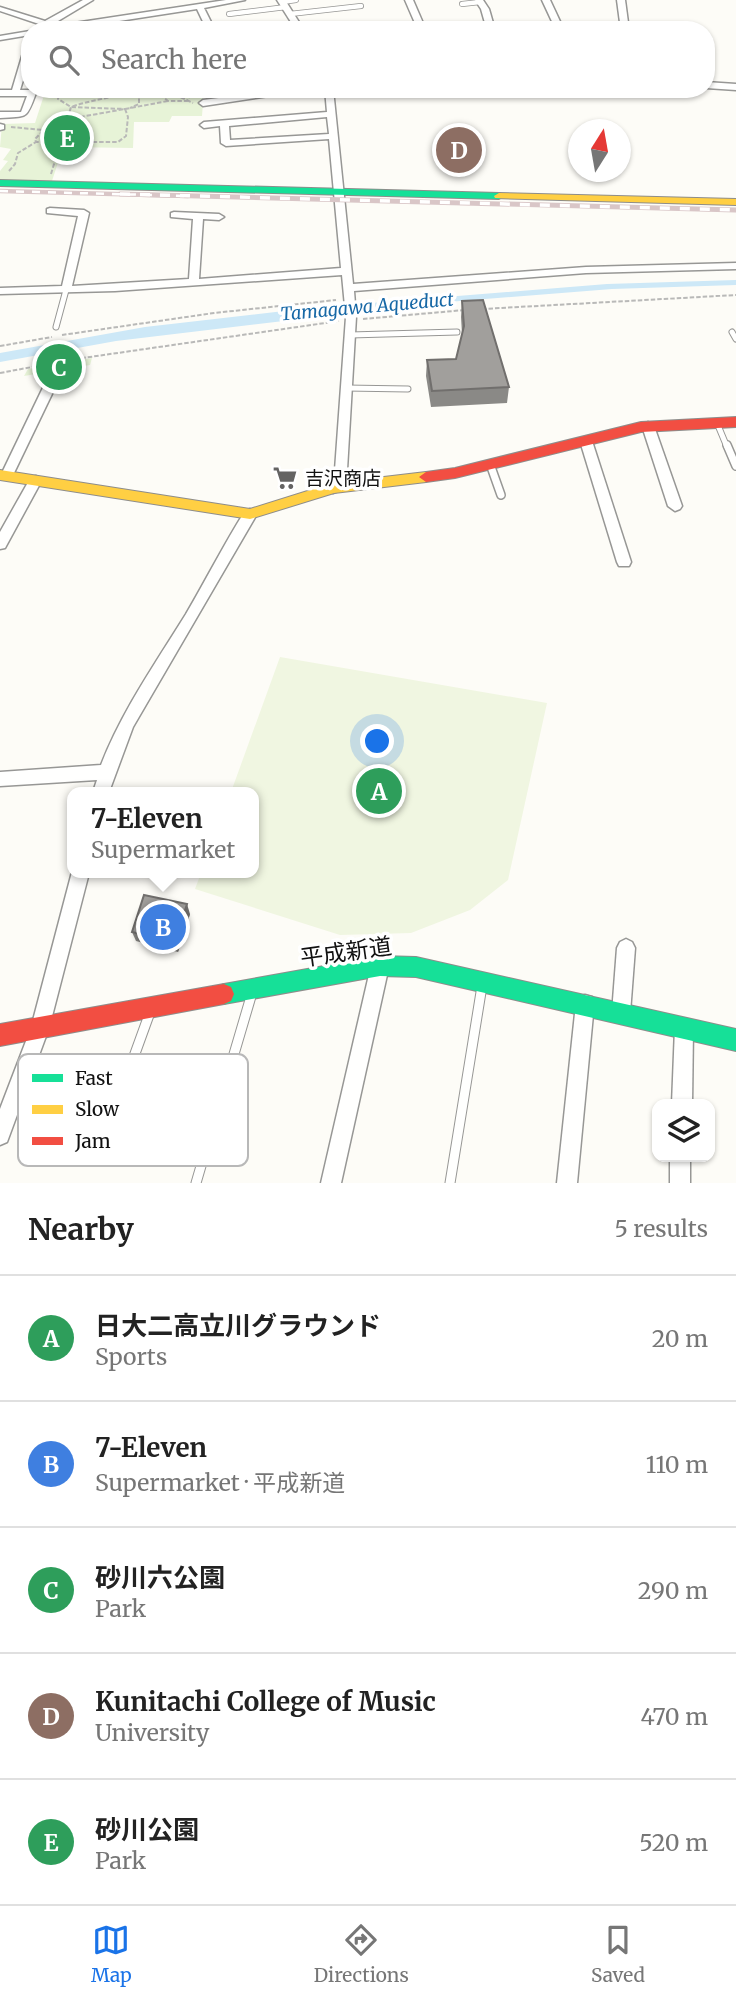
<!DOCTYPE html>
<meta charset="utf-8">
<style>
:root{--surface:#fff;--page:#f6f6f6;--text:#222;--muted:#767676;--line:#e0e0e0;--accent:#1a73e8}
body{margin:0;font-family:Merriweather,"Noto Sans JP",serif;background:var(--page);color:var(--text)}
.controls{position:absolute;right:21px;bottom:21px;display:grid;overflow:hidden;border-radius:14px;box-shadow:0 2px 5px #0004}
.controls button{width:63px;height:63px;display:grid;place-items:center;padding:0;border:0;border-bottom:2px solid var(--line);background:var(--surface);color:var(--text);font:35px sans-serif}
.compass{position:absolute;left:568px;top:119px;width:63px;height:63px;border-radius:50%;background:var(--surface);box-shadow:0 2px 5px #0004;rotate:11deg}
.you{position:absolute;left:378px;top:742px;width:24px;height:24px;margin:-18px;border:5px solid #fff;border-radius:50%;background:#1a73e8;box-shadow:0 0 0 10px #1a73e833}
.badge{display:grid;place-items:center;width:46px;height:46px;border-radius:50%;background:var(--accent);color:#fff;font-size:23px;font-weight:700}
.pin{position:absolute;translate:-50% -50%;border:4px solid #fff;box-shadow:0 2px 7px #0006}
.popup{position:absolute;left:67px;top:787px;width:192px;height:91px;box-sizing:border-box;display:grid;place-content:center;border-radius:14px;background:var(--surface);filter:drop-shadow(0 2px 5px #0005);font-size:23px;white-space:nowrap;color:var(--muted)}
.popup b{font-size:26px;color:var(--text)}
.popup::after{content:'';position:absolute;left:50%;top:100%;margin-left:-14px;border:14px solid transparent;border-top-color:var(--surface)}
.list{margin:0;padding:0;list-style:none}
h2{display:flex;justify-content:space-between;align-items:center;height:91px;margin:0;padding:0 28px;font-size:30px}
h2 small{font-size:23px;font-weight:400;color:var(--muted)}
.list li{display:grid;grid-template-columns:46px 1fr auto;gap:21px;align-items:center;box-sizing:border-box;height:126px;padding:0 28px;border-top:2px solid var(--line)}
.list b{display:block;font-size:26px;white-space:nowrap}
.list p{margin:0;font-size:23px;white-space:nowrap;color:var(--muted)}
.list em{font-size:23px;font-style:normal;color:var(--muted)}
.icon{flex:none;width:38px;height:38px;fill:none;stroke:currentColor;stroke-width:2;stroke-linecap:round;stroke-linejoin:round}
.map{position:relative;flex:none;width:736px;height:1183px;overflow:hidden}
.search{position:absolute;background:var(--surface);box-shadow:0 2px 5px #0004;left:21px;right:21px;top:21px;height:77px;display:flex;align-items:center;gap:18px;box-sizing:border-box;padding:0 24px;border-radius:28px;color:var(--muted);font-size:26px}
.sheet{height:721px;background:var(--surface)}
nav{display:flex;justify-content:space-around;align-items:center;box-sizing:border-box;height:98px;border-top:2px solid var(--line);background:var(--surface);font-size:19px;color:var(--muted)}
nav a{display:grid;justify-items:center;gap:4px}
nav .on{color:var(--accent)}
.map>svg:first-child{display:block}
.green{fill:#e7f3d7}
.pitch{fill:#f0f6e1}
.water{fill:#cde8f7}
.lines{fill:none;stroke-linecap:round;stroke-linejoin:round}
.lane-far3-casing{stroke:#979795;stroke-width:6}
.lane-far2-casing{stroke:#979795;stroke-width:7}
.lane-far1-casing{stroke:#979795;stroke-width:10}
.lane-casing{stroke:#979795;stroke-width:11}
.street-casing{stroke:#979795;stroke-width:3}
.fast-casing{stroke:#8e8d8b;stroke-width:2}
.slow-casing{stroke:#8e8d8b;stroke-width:2}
.jam-casing{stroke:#8e8d8b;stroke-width:2}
.path{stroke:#b9b9b8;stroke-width:2;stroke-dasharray:4.5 2;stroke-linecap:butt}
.lane-far3{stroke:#fffffe;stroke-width:4.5}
.lane-far2{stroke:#fffffe;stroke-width:5}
.lane-far1{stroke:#fffffe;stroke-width:7}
.lane{stroke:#fffffe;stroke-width:9}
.street{fill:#fffffe;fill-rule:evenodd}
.fast{fill:#16e098;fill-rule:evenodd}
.slow{fill:#ffcf43;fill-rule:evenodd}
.jam{fill:#f24e42;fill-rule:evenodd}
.rail-far1-casing{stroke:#d9c6c7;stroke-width:4.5}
.rail-casing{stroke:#d9c6c7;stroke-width:5}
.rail-far1{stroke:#fff;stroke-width:2.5;stroke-dasharray:8;stroke-linecap:butt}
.rail{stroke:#fff;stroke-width:3.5;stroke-dasharray:10;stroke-linecap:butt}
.wall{fill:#8a8986}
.shaded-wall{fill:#716f6d}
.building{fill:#a19f9c;stroke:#716f6d;stroke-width:2}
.labels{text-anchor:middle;stroke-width:7;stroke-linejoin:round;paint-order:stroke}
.far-water-label{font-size:18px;font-style:italic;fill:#1768a6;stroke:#fff}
.poi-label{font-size:19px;fill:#111;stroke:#fff;text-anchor:start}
.near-street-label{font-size:23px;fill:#111;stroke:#fff}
.key{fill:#fff;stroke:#b8b8b8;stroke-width:2}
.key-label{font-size:19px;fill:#111}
</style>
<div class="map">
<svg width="736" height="1183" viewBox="0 0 736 1183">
<rect width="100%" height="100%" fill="#fdfcf7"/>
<g class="green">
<polygon points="46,89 204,89 202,116 172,116 169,122 134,122 133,148 63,147 52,181 0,181 0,171 8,161 3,160 11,149 0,147 2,124 35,123"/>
<polygon points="92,358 90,365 24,376 28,369"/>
</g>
<polygon class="pitch" points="280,657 547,703 508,880 470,910 411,933 340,935 195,889 201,873 254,873 254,792 231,792"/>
<polygon class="water" points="736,280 736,285 612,289 360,309 343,314 116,341 0,362 0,353 145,327 310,308 607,284"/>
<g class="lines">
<g class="lane-far3-casing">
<g id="lane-far3">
<polyline points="282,2 296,0"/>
<polyline points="462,4 480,2"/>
<polyline points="229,14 286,7"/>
<polyline points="290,14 361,6"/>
<polyline points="327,30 379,24"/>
</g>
</g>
<g class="lane-far2-casing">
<g id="lane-far2">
<polyline points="56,327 66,290"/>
<polyline points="732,332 736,339"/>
<polyline points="350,335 457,332"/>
<polyline points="346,388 408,389"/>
<polyline points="717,423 727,447"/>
</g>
</g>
<g class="lane-far1-casing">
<g id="lane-far1">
<polyline points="727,445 736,466"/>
<polyline points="490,464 501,495"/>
</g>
</g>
<g class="lane-casing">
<g id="lane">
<polyline points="100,1150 149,1015"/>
<polyline points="196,1183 252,993"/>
<polyline points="450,1183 482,986"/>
</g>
</g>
<g class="street-casing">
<g id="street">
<polygon points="83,0 93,0 48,27 226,0 245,0 204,8 215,30 207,30 197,9 61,30 40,30 42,25 0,11 0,7 45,21"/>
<polygon points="277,0 285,0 304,30 296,30"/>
<polygon points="405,0 413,0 426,30 418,30"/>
<polygon points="475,0 483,0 489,9 495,30 487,30 481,9"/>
<polygon points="542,0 550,0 564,30 556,30"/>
<polygon points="617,0 625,0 629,30 621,30"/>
<polygon points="168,24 172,26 171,28 136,30"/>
<polygon points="30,31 30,35 0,40 0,36"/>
<path d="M30 41V57L20 90H32L36 93C26 120 28 116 0 118V112H21L27 96H0V90H12L26 43Z"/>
<polygon points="706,82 736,84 736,90 706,88"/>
<polygon points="290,89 316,89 203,106 199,103 203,100"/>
<path d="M325 89H333L353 284 586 267 736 263V269L586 273 354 291 356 317 347 470 338 491 333 493 327 488 335 470 346 317 342 275 115 291 0 294V288L62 286 78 216 47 213V209L50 208 84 210 89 213 72 286 189 279 193 219 171 217V213L174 212 219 214 224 217 219 220 203 219 199 279 341 268 329 139 226 146 221 143 220 126 204 128 200 125 204 122 327 112ZM327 117 329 134 230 140 229 126Z"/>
<polygon points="0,124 4,125 4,129 0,130"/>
<polygon points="57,367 63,371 13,475 7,479 3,478 1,475 51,371"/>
<polygon points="648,422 654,426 682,506 680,509 675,511 668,506 642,426"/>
<polygon points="586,437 592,441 631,562 629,566 619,566 617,562 580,441"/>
<polygon points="36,476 42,480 5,548 0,549 0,532 31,477"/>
<path d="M250 509 257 514 133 727 109 792H93L97 780 0 786V772L101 765C122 711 155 664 186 614 206 580 224 544 245 511Z"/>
<polygon points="72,872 89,873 49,1028 7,1142 0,1145 0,1109 31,1028"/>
<polygon points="626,939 632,942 635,948 630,1013 628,1020 621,1022 614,1020 612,1013 617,948 620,942"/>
<polygon points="380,957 386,960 389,966 341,1183 321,1183 371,966 374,960"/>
<polygon points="585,995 592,997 594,1004 577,1183 557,1183 576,1004 578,997"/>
<polygon points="684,1019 691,1021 693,1028 692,1104 672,1104 675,1028 677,1021"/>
<rect x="670" y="1157" width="20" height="26"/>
</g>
</g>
<g class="fast-casing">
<g id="fast">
<polygon points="0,180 499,193 504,196 499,199 0,186"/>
<polygon points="380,956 416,957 736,1029 736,1051 416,977 380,976 224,1004 217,1001 214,994 217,987 224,984"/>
</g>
</g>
<g class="slow-casing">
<g id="slow">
<polygon points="499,193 736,199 736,205 495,198 494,196"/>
<polygon points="0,470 250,509 333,483 426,472 433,477 426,482 334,493 250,519 0,480"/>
</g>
</g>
<g class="jam-casing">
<g id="jam">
<polygon points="736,417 736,427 641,432 455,478 426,482 419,477 426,472 455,468 641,422"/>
<polygon points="224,984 231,987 234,994 231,1001 224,1004 0,1046 0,1024"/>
</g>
</g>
<g class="path">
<polyline points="60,89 58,99 71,107 125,109"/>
<polyline points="118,89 131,90 139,95 139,104 130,108"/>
<polyline points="163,89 193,103"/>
<polyline points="177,89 169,91 163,97 168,101 187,101 193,89"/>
<polygon points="125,109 128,117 126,136 118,142 36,142 35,139 52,122"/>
<polyline points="125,109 168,101"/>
<polyline points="11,127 43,130"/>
<polyline points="9,171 15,164 18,153 36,142"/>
<path d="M51 174 71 107C93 99 116 98 137 89"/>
<polyline points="482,309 736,295"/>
<polyline points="363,319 465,310"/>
<polyline points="62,335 214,313 336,300"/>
<polyline points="0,346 52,337"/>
<polyline points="62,361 339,321"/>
<polyline points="0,373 48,364"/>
</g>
<use href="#lane-far3" class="lane-far3"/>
<use href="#lane-far2" class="lane-far2"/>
<use href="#lane-far1" class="lane-far1"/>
<use href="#lane" class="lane"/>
<use href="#street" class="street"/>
<use href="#fast" class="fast"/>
<use href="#slow" class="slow"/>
<use href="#jam" class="jam"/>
<g class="rail-far1-casing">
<polyline id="rail-far1" points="0,191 188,196"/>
</g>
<g class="rail-casing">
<polyline id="rail" points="120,194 736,210"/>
</g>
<use href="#rail-far1" class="rail-far1"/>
<use href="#rail" class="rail"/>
</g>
<g class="wall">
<polygon points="462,301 509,387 507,403 431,407 426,376 427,360 456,359 462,334 461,317"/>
<polygon points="190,914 178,952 136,941 132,932"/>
</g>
<polygon class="shaded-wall" points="187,904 190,914 178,952 175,942"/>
<g class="building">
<polygon points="483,300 509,387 432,391 427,360 456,359 464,326 462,301"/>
<polygon points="144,895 187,904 175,942 132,932"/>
</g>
<defs>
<g id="supermarket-bare" transform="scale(1.89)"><path d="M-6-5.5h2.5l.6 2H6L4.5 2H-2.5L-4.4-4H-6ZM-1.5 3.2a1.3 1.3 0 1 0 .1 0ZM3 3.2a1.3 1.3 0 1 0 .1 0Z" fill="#646362" stroke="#fff" stroke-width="2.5" paint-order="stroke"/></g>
</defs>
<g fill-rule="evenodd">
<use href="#supermarket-bare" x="285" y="478"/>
</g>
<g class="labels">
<g class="far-water-label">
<text transform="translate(367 307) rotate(-5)" y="6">Tamagawa Aqueduct</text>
</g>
<g class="poi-label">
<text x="305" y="485">吉沢商店</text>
</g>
<g class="near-street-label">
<text transform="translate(346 952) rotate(-8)" y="8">平成新道</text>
</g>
</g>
<rect x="18" y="1054" width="230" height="112" rx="10" class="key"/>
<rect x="32" y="1074" width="31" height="8" fill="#16e098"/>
<rect x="32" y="1105" width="31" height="9" fill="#ffcf43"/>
<rect x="32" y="1137" width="31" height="8" fill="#f24e42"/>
<g class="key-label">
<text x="75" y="1085">Fast</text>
<text x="75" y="1116">Slow</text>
<text x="75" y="1148">Jam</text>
</g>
</svg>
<div class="controls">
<button><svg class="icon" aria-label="layers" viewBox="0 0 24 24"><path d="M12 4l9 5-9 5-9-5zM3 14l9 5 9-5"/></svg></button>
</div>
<svg class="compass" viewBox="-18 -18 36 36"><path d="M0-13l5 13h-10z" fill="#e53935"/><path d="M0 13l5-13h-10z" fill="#767676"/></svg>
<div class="you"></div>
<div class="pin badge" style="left:379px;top:791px;background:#2e9e5b">A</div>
<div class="pin badge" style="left:163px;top:927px;background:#3f7fe0">B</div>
<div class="popup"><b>7-Eleven</b>Supermarket</div>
<div class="pin badge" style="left:59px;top:367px;background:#2e9e5b">C</div>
<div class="pin badge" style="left:459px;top:150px;background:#8d6e63">D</div>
<div class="pin badge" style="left:67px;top:138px;background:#2e9e5b">E</div>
<div class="search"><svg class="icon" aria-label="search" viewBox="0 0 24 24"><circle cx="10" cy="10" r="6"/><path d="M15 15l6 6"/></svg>Search here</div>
</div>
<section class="sheet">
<h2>Nearby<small>5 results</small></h2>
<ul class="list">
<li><span class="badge" style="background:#2e9e5b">A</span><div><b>日大二高立川グラウンド</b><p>Sports</p></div><em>20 m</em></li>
<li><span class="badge" style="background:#3f7fe0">B</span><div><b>7-Eleven</b><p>Supermarket · 平成新道</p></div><em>110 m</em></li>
<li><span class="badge" style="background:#2e9e5b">C</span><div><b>砂川六公園</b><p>Park</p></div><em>290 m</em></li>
<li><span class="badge" style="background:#8d6e63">D</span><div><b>Kunitachi College of Music</b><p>University</p></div><em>470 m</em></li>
<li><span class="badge" style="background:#2e9e5b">E</span><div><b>砂川公園</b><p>Park</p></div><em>520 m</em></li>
</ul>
</section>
<nav>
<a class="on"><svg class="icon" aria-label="map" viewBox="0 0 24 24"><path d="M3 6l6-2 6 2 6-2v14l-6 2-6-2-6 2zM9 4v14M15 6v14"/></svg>Map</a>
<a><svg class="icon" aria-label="directions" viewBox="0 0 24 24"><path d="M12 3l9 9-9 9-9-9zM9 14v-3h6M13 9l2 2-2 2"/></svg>Directions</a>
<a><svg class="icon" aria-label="saved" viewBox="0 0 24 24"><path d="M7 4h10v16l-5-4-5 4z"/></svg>Saved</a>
</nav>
